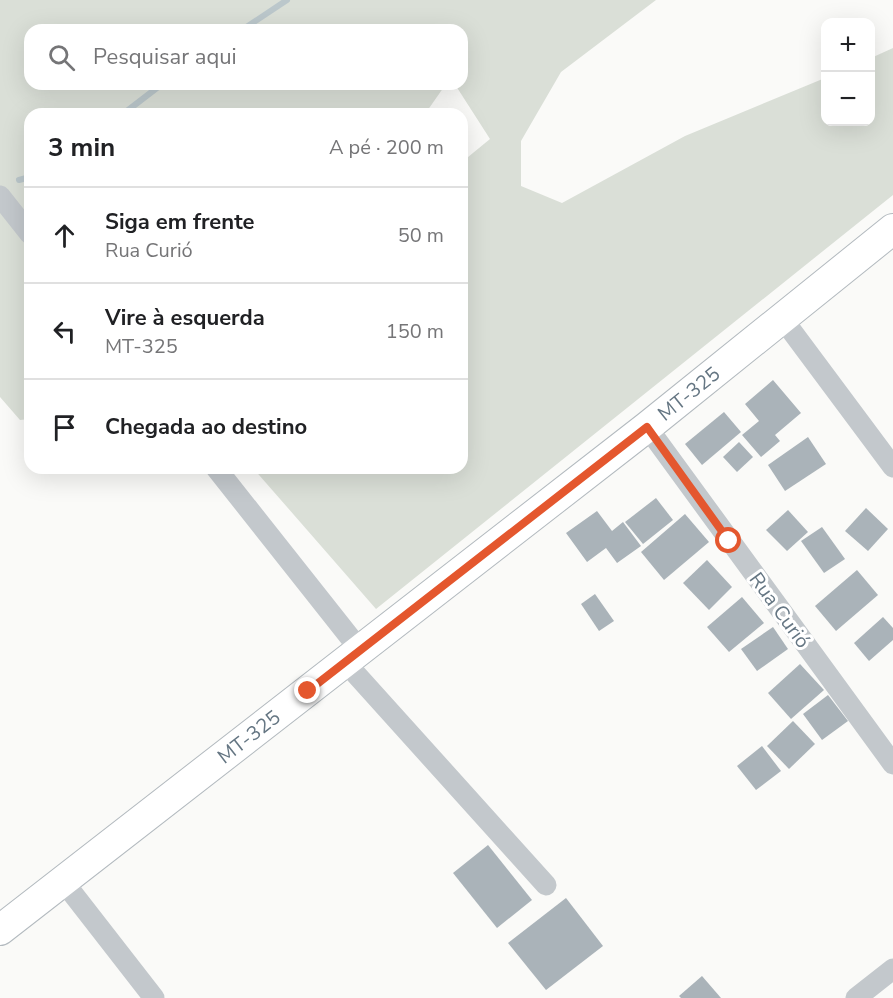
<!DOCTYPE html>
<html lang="pt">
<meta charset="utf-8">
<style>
:root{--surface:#fff;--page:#f6f6f6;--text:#202124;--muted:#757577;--line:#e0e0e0}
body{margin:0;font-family:"Nunito Sans",sans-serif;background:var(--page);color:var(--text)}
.controls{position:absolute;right:18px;top:18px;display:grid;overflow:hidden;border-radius:12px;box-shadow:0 6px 24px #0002}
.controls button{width:54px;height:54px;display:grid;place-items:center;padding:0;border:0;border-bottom:2px solid var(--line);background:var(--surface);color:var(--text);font:30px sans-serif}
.stop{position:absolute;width:18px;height:18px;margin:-14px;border:4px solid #e4572e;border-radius:50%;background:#fff}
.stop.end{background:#e4572e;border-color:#fff;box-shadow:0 2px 6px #0008}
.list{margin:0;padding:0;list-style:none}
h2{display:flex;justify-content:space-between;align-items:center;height:78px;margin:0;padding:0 24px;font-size:26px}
h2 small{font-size:20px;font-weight:400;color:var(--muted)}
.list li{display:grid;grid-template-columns:39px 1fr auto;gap:18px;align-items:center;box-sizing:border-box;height:96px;padding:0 24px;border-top:2px solid var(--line)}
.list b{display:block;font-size:22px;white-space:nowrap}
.list p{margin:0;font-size:20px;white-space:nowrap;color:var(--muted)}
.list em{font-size:20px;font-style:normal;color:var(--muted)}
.icon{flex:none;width:33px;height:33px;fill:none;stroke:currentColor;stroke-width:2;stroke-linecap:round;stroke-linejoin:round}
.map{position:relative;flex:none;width:893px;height:998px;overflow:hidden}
.search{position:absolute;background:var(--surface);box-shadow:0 6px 24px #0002;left:24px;top:24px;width:444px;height:66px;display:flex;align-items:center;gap:15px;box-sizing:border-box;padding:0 21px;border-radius:18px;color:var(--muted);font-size:22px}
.panel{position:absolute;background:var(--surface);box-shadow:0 6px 24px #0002;left:24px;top:108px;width:444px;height:366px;border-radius:18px}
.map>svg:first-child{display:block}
.green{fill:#dadfd7}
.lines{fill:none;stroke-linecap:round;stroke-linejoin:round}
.stream{stroke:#bbc7cb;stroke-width:6}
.building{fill:#aab3b9}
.secondary-casing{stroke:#b3babf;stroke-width:32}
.street{stroke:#c3c8cc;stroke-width:21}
.secondary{stroke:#fff;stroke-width:30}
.route{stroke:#e4572e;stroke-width:8}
.labels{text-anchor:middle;stroke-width:6;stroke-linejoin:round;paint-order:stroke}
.street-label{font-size:20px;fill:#657683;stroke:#fff}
</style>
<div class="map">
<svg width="893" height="998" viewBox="0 0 893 998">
<rect width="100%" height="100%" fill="#fafaf8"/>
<polygon class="green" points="0,0 656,0 561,72 521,141 521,186 562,203 685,136 825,78 826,122 870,122 871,58 893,48 893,195 376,609 253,468 462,468 462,162 490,139 456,86 462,84 465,59 462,61 462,30 30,30 30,84 446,84 425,114 30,114 30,419 20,420 0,397"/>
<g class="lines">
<g class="stream">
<polyline points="242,30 287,0"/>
<polyline points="123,114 162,84"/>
<polyline points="19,180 30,177"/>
</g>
</g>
<g class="building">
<polygon points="773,380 801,413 775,435 780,441 761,457 742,435 759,421 745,404"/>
<polygon points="724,412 741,432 702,465 685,444"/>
<polygon points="808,437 826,464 785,491 768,465"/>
<polygon points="739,442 753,457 737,472 723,457"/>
<polygon points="656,498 673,520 643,544 625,522"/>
<polygon points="866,508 888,529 868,551 845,531"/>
<polygon points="788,510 808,532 787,551 766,530"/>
<polygon points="597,511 612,531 623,522 641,546 617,563 606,548 587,562 566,533"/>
<polygon points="685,514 709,542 664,580 641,552"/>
<polygon points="822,527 845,559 824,573 801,541"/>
<polygon points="707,560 732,587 709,610 683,583"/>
<polygon points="857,570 878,595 836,631 815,606"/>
<polygon points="595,594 614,621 599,631 581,604"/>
<polygon points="742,597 764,623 729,652 707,627"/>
<polygon points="883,617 893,628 893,640 869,661 854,643"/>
<polygon points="773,627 788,649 757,671 741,649"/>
<polygon points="800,664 824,690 791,719 768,693"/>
<polygon points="828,695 848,721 822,740 803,714"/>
<polygon points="793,721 815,744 789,769 767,746"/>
<polygon points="762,746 781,771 756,790 737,766"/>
<polygon points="488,845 532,900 497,928 453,873"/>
<polygon points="566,898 603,946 546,990 508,943"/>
<polygon points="702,976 721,998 681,998 679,996"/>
</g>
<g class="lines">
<g class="secondary-casing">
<g id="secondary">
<path id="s1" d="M0 930 647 427 893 229"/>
</g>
</g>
<g class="street">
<polyline points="0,196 30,234"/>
<polyline points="782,318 893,467"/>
<polyline points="647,427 893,764"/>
<polyline points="216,468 360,650"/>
<polyline points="345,662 546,885"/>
<polyline points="63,881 154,998"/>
<polyline points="856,998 893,969"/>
</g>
<use href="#secondary" class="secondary"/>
</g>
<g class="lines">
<polyline class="route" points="308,691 647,427 729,541"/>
</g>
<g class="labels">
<g class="street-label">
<text dy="7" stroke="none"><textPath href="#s1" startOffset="873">MT-325</textPath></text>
<text transform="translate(780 610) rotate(54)" y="7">Rua Curió</text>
<text dy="7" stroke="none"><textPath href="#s1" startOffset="315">MT-325</textPath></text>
</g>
</g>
</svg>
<div class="controls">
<button>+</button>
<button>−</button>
</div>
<div class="stop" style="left:729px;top:541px"></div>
<div class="stop end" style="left:308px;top:691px"></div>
<div class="search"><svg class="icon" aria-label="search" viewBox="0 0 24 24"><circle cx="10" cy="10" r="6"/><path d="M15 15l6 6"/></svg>Pesquisar aqui</div>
<section class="panel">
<h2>3 min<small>A pé · 200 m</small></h2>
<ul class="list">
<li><svg class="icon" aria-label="ahead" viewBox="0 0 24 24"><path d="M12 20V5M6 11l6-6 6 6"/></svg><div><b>Siga em frente</b><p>Rua Curió</p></div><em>50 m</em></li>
<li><svg class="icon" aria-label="left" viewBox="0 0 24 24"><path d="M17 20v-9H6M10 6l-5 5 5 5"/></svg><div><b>Vire à esquerda</b><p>MT-325</p></div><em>150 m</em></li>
<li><svg class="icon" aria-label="arrive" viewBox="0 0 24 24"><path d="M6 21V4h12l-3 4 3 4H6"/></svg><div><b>Chegada ao destino</b></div></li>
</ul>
</section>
</div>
